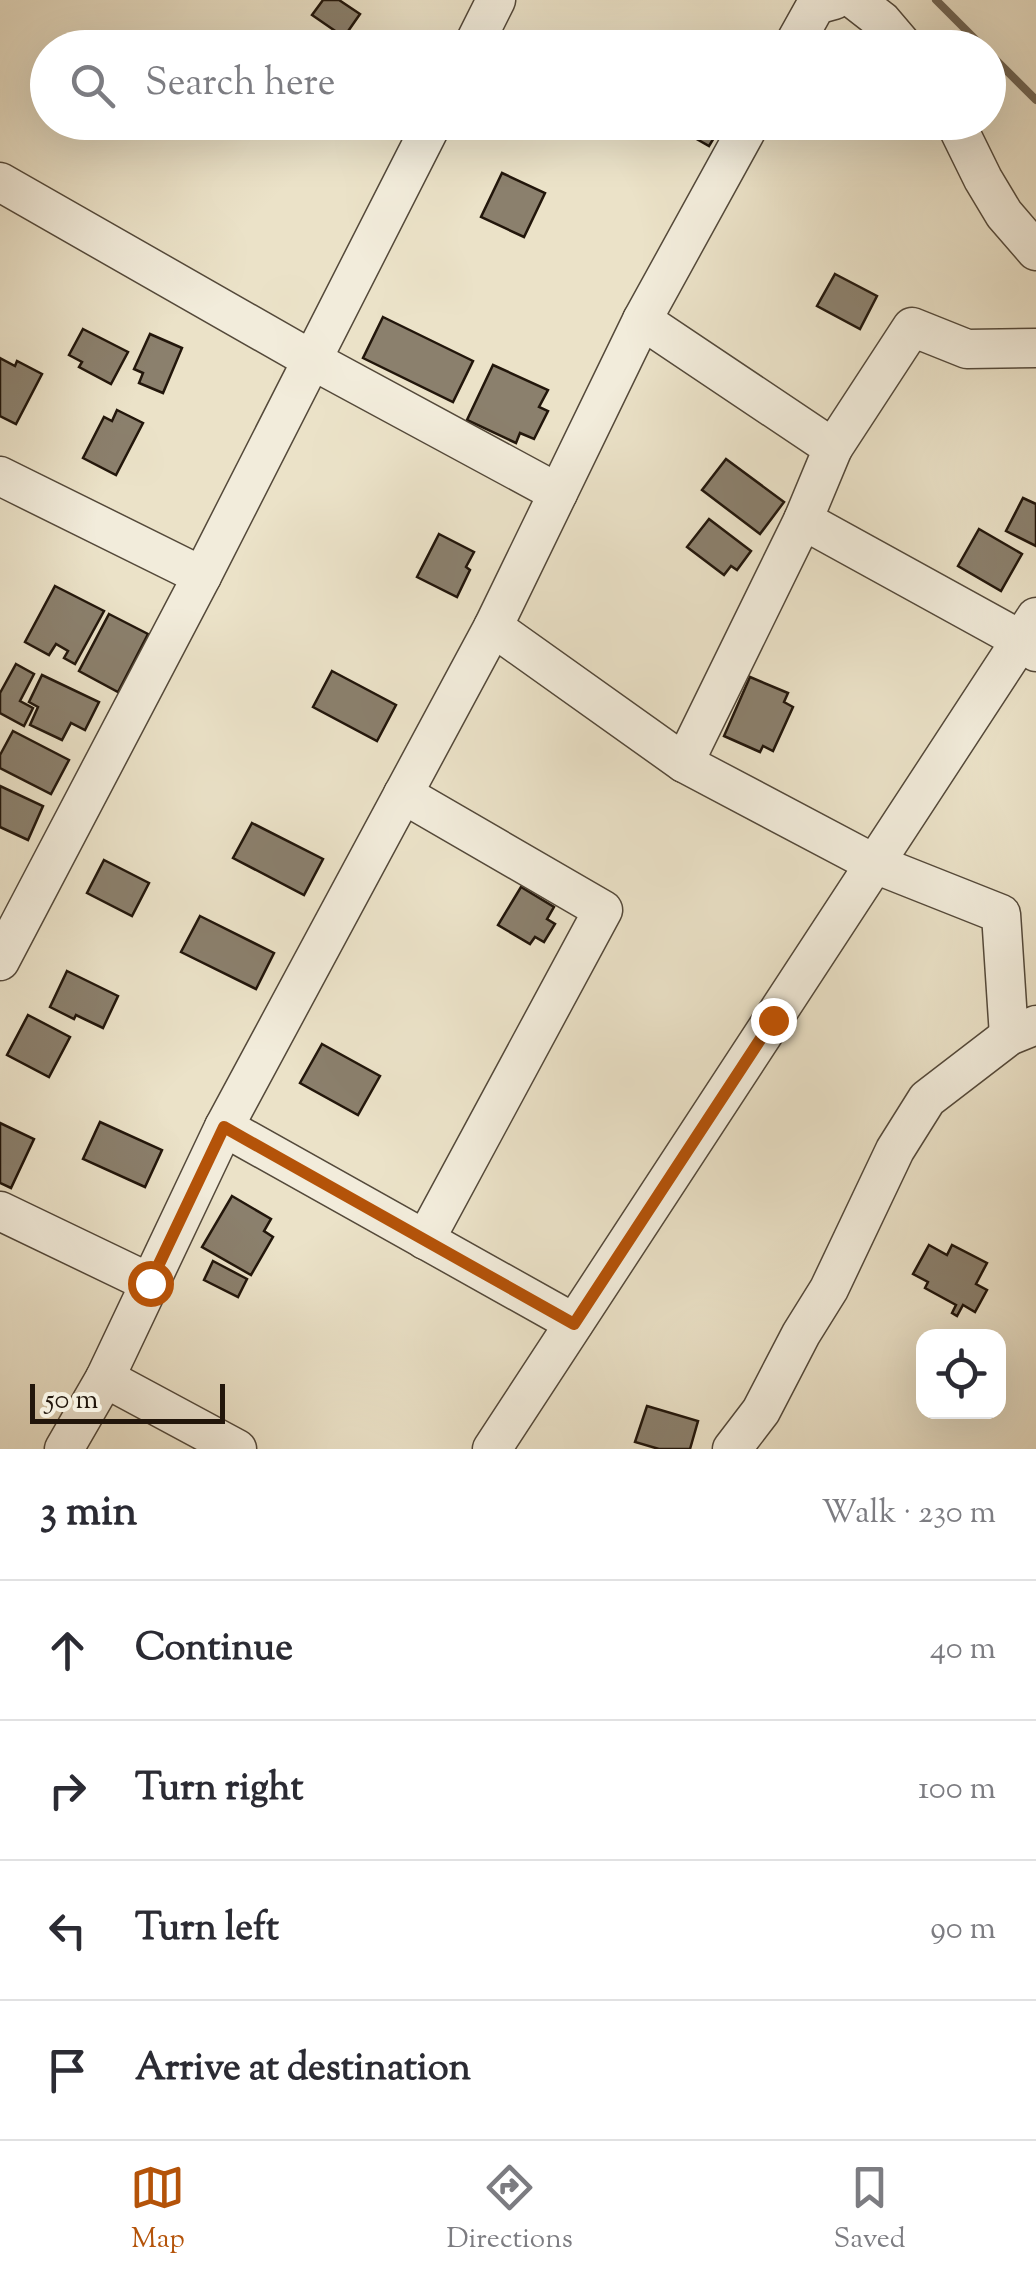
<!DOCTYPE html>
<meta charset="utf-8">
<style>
:root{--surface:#fff;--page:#f7f7f7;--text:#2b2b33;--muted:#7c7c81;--line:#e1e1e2;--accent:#b45309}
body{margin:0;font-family:"Sorts Mill Goudy",serif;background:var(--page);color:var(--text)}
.controls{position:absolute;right:30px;bottom:30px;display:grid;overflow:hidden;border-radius:20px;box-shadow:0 10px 40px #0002}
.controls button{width:90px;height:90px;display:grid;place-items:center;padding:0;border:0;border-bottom:2px solid var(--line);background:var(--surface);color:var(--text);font:50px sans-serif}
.scale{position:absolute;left:30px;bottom:25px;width:195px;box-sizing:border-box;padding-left:10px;border:5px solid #22160b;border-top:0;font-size:28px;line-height:35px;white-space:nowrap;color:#22160b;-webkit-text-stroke:8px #f2ecdb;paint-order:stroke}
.stop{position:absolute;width:30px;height:30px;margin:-22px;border:8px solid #b45309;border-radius:50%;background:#fff}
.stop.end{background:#b45309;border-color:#fff;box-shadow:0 2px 10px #0008}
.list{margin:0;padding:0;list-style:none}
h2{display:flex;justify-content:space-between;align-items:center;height:130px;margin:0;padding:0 40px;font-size:42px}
h2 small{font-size:32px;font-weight:400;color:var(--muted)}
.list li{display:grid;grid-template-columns:65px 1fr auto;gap:30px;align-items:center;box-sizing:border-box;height:140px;padding:0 40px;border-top:2px solid var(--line)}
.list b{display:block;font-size:38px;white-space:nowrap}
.list em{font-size:32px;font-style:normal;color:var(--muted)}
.icon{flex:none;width:55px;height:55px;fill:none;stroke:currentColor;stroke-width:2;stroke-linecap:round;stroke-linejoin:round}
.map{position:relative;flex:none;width:1036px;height:1449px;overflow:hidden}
.search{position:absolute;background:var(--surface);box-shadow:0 10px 40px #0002;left:30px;right:30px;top:30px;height:110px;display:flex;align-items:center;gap:25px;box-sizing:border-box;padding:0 35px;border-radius:55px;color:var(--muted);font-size:38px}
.sheet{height:690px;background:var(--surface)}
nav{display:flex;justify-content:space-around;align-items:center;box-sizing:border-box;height:140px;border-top:2px solid var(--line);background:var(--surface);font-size:28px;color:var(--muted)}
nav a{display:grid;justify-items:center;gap:5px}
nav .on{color:var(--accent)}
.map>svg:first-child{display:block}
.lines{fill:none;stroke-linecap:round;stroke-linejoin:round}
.stream{stroke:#726756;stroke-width:8}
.building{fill:#8b806d;stroke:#22160b;stroke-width:2.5}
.minor-casing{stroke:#54493a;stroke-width:41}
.minor{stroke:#f2ecdb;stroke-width:38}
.route{stroke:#b45309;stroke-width:12}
</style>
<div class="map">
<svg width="1036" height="1449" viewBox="0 0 1036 1449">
<rect width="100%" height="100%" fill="#ebe2c8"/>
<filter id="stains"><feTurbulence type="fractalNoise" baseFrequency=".002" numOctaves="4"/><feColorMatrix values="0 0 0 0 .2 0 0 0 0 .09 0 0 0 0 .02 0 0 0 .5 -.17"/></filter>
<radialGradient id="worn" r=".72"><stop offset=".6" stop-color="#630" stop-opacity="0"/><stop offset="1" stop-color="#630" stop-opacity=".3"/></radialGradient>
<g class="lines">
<g class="stream">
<polyline points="936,0 984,48"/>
<polyline points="988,52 1036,100"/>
</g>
</g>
<g class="building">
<polygon points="323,0 339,0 360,14 344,37 312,15"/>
<polygon points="659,122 723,122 723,123 709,146 679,129 675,136 657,126"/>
<polygon points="502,173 545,193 524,237 481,217"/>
<polygon points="835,274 877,296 860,329 817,306"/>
<polygon points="383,317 473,361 453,402 363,358"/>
<polygon points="83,329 128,352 111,384 79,367 82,362 69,355"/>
<polygon points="150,334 182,348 163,393 139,383 143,373 134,369"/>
<polygon points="0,358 15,366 17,361 42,374 16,424 0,416"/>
<polygon points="493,365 548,390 539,407 548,411 534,439 520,433 516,443 467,420"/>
<polygon points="117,410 143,423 116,475 83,458 104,417 112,421"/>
<polygon points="726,459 784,502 760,534 702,490"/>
<polygon points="1023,498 1036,504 1036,546 1006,531"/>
<polygon points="709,519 751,551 737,570 731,566 724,575 687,547"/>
<polygon points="979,529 1022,554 1001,591 958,566"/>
<polygon points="439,534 474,552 466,567 470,570 457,597 417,577"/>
<polygon points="55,586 104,611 75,664 64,658 68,651 56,644 49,655 25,642"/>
<polygon points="109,614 148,634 118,692 79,671"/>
<polygon points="16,664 34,674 20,701 33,708 24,726 0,713 0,693"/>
<polygon points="332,671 396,705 377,741 313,707"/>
<polygon points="42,675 99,702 85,730 71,723 62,740 30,725 38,707 29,702"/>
<polygon points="750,677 788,693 784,702 793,707 773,751 763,746 760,752 724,736"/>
<polygon points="13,731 69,760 51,794 0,768 0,755"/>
<polygon points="0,786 43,806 28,840 0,827"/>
<polygon points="252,823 323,859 304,895 233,858"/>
<polygon points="104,860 149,883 132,916 87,893"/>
<polygon points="521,887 554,907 547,919 555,924 544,942 535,937 530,944 498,925"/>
<polygon points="200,916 274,953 256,989 181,952"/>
<polygon points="67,971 118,996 103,1028 76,1015 74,1019 50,1007"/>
<polygon points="28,1015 70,1037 49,1077 7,1055"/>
<polygon points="322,1044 380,1076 358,1115 300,1083"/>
<polygon points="100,1122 162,1150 145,1187 83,1159"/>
<polygon points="0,1123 34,1139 11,1188 0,1183"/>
<polygon points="232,1196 271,1219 264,1231 273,1237 251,1275 202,1247"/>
<polygon points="929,1245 947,1255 952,1245 987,1263 976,1284 987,1290 975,1312 963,1305 957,1316 952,1313 956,1305 925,1288 928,1282 913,1274"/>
<polygon points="213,1261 247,1279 238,1297 204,1280"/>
<polygon points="647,1406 698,1421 690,1449 659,1449 635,1442"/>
</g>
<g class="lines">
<g class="minor-casing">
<g id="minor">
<polyline points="855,0 882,21 905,48"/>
<polyline points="472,48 496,0"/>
<polyline points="792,48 816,5 834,0"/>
<polyline points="955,122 983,179 1004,214 1036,251"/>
<polyline points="0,182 312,360 558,493"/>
<polyline points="642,320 833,448 803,520"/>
<polyline points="833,448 912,327 967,349 1036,348"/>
<polyline points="0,476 202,576"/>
<polyline points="493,627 684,763 875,864 1001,914 1009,1036"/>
<polyline points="684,763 803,520 1021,640 1036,652"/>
<polyline points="403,794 603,910 425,1240"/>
<polyline points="0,961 202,576 433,122"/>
<polyline points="224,1127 574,1323"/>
<polyline points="0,1211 150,1283"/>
<polyline points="64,1449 105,1378"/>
<polyline points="237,1449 105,1378 224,1127 493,627 642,320 751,122"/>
<polyline points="492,1449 1036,617"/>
<polyline points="732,1449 761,1411 801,1334 829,1289 895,1150 927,1099 1009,1036 1036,1025"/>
</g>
</g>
<use href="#minor" class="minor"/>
</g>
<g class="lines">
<polyline class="route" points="150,1283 224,1127 574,1324 773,1020"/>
</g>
<rect width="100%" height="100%" filter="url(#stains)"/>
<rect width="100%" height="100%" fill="url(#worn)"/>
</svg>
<div class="controls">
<button><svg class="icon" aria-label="locate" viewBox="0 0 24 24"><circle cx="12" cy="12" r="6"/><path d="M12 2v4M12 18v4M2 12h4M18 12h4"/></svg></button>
</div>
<div class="scale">50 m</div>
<div class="stop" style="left:150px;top:1283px"></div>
<div class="stop end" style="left:773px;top:1020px"></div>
<div class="search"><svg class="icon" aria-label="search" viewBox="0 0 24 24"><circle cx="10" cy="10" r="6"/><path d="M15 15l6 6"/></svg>Search here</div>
</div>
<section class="sheet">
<h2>3 min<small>Walk · 230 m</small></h2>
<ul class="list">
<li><svg class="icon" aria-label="ahead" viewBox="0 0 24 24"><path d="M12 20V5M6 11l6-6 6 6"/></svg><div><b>Continue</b></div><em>40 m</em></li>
<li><svg class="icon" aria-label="right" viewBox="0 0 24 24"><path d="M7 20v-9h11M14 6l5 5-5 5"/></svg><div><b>Turn right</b></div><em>100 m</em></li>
<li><svg class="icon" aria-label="left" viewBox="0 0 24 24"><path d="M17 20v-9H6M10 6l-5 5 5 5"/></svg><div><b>Turn left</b></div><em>90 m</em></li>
<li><svg class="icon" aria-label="arrive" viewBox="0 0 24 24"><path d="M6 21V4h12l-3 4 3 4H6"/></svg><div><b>Arrive at destination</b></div></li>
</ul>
</section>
<nav>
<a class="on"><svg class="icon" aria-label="map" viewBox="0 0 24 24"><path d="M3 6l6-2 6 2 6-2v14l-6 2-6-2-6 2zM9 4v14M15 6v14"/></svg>Map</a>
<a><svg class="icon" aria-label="directions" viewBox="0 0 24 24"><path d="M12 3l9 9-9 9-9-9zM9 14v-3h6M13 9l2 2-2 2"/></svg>Directions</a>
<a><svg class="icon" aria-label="saved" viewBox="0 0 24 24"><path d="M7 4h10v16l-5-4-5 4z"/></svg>Saved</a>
</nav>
